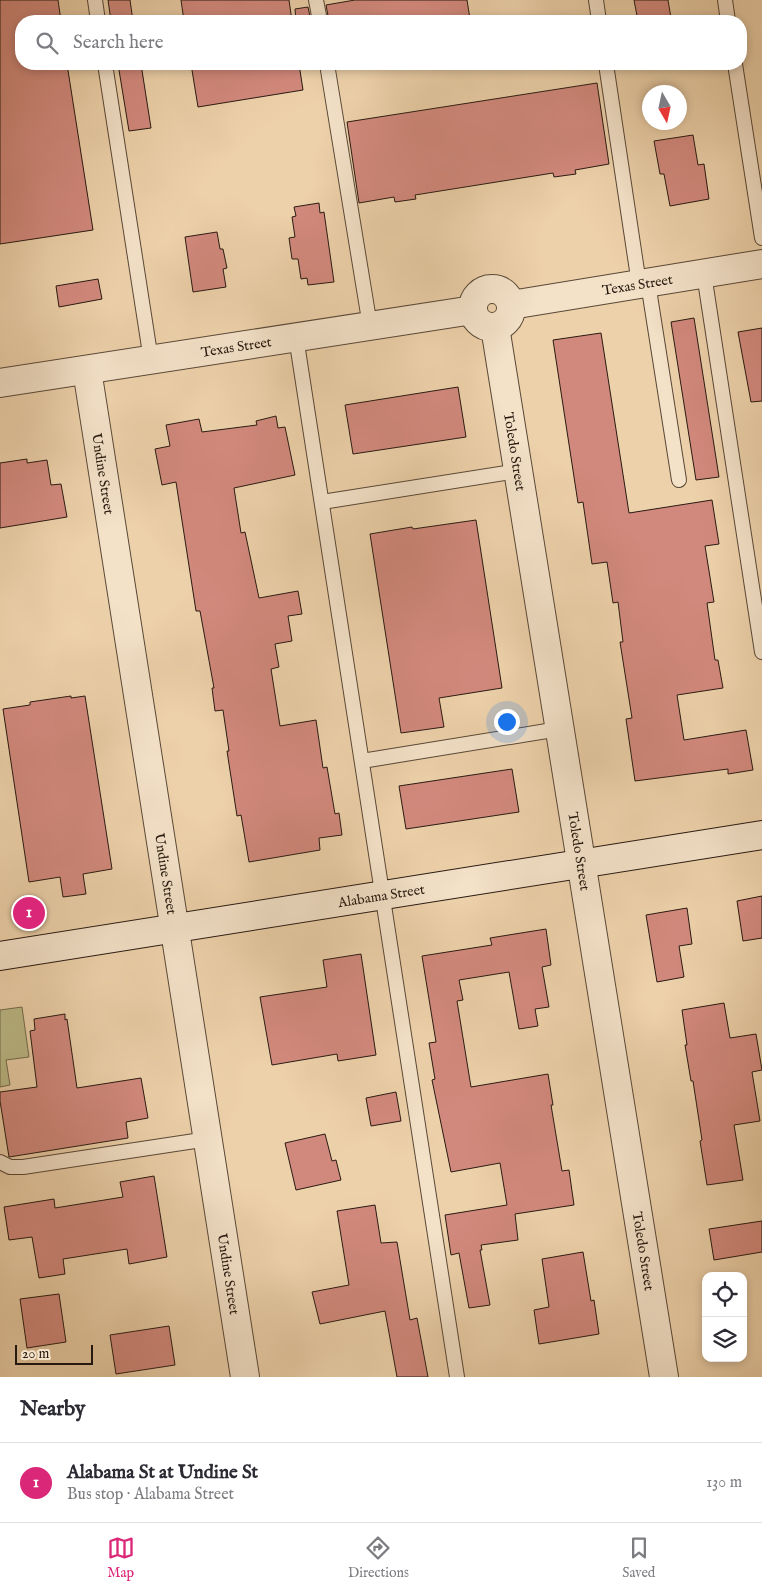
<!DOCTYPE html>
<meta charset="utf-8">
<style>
:root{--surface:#fff;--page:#f7f7f7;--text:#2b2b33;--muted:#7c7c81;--line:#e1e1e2;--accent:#db2777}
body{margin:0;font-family:"IM FELL English",serif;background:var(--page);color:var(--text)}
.controls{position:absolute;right:15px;bottom:15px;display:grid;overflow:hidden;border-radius:10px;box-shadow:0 2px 8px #0003}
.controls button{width:45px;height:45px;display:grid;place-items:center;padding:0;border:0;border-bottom:1px solid var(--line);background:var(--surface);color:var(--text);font:25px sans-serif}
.compass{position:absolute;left:642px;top:85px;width:45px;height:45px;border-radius:50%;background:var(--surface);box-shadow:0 2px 8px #0003;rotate:171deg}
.scale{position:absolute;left:15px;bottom:12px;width:78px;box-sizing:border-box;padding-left:5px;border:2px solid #281a11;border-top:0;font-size:14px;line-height:18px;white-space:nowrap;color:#281a11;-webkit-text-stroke:4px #f3e1c8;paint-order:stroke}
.you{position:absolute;left:506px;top:721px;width:18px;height:18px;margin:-12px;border:4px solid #fff;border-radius:50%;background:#1a73e8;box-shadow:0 0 0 8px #1a73e833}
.badge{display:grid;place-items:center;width:32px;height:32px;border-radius:50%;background:var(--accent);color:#fff;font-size:16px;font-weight:700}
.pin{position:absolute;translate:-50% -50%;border:2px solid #fff;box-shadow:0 1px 5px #0006}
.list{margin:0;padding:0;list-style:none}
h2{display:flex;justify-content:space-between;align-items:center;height:65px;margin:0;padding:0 20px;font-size:21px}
h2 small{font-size:16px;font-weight:400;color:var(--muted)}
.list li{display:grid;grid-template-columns:32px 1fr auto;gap:15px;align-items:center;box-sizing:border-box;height:80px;padding:0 20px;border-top:1px solid var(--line)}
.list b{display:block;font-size:19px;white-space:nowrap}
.list p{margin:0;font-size:16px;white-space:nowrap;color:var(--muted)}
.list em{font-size:16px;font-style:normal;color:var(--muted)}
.icon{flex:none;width:28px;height:28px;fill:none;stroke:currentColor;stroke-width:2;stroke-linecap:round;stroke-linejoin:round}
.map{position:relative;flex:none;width:762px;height:1377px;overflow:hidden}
.search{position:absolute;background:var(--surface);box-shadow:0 2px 8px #0003;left:15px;right:15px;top:15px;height:55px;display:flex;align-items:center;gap:12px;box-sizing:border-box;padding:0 18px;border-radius:20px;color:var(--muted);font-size:19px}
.sheet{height:145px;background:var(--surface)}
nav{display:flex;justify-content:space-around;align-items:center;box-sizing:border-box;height:70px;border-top:1px solid var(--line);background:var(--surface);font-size:14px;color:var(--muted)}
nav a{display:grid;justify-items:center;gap:2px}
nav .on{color:var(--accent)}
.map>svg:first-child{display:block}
.green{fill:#bbba87;stroke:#726a4c}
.building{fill:#d2897d;stroke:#281a11}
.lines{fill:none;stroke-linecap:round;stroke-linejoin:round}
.service-casing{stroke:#594837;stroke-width:16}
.minor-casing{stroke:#594837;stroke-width:30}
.secondary-casing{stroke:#281a11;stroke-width:30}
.service{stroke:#f3e1c8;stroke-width:14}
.minor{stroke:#f3e1c8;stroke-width:28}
.secondary{stroke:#f3e1c8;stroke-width:28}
.labels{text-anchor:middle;stroke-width:5;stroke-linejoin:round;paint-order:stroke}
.street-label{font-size:14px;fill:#281a11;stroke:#f3e1c8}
</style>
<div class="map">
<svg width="762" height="1377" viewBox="0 0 762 1377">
<rect width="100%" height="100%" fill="#edd1aa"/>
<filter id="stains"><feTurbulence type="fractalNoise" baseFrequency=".004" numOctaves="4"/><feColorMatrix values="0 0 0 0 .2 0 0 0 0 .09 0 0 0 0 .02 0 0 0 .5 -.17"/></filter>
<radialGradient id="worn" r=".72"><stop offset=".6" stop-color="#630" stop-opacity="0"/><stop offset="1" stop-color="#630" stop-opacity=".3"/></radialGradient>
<polygon class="green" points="22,1007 29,1057 6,1060 10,1085 0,1087 0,1010"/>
<g class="building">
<polygon points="0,0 58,0 61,21 21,21 21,64 67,64 93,230 0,244"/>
<polygon points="108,0 130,0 133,21 111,21"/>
<polygon points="181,0 289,0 292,21 184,21"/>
<polygon points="355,0 467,0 470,19 458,21 329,21 326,5"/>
<polygon points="634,0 668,0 671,18 651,21 638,21"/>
<polygon points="308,7 311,21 296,21 295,9"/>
<polygon points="118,64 141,64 151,128 129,131"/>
<polygon points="191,64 299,64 303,90 198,107"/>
<polygon points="597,83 609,164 575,170 576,174 554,177 553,173 415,195 416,199 395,202 394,197 359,203 347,122"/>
<polygon points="693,135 698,165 704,164 709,199 670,206 664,174 660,174 654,141"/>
<polygon points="319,203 320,213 324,212 334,282 308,285 307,278 301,279 298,259 292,259 289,238 295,237 292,217 296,216 294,207"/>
<polygon points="217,232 220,249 223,249 227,268 223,269 226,287 193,292 185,237"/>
<polygon points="98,279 102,299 59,307 56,286"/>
<polygon points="694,318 719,477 696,480 671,322"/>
<polygon points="762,328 762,401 751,402 738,332"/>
<polygon points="601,333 629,513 712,500 719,544 705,546 714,602 707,603 715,660 718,660 723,688 677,695 684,740 746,730 753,770 728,774 728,769 635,781 626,719 632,718 620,642 623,642 618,602 613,603 607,562 592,564 583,502 578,503 553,340"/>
<polygon points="458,387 466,437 353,454 345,405"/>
<polygon points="276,416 278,428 285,427 295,475 234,488 241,533 245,532 259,598 298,591 302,614 288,616 292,641 275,644 279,667 271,669 280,726 316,720 323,768 327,767 335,814 339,813 342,835 319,838 320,850 249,862 241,815 237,816 227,751 229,751 223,710 215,711 212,688 214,688 200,611 196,611 176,482 162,485 155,449 170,446 166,425 199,419 202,432 257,425 256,421"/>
<polygon points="27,459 27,463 47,460 51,485 61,484 67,517 0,528 0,463"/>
<polygon points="476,520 502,688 439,698 444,727 401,733 370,534 412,527 413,529"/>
<polygon points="71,696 71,698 85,696 112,869 83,874 86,894 63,897 60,877 29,882 3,709 30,705 30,702"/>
<polygon points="512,769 519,812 406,829 399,786"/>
<polygon points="762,896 762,938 743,941 737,901"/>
<polygon points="687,908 692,944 679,946 684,977 657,982 646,915"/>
<polygon points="546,929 551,965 542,967 549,1007 535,1009 538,1026 519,1029 509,972 459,980 463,1000 457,1001 471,1087 548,1074 553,1105 551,1105 562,1171 569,1170 574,1205 515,1214 518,1240 481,1245 482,1250 480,1250 490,1305 469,1308 459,1253 451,1255 445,1215 507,1205 500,1163 451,1172 432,1080 435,1079 429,1043 436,1042 422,956 492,945 490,938"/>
<polygon points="361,954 376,1055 338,1061 337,1054 272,1065 260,997 327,987 323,960"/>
<polygon points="724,1003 730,1038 756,1034 762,1070 752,1072 760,1121 734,1125 743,1180 707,1185 700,1141 702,1140 693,1081 691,1081 685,1045 687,1045 682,1010"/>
<polygon points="65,1014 65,1020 67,1019 77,1088 141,1078 148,1118 126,1122 128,1138 9,1157 0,1101 0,1092 37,1087 30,1031 35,1030 34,1019"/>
<polygon points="396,1092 401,1121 371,1126 366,1098"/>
<polygon points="325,1134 332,1161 336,1160 341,1180 296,1190 285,1143"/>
<polygon points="154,1176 167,1257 129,1264 127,1249 63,1259 65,1274 39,1278 32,1237 9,1240 4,1207 54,1199 55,1208 123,1197 120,1182"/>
<polygon points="375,1205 381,1243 397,1242 410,1320 417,1318 428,1377 397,1377 385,1311 320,1324 312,1292 349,1285 337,1211"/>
<polygon points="762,1221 762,1252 714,1260 709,1229"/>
<polygon points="583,1252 591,1301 594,1300 599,1334 539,1344 534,1310 549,1307 542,1259"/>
<polygon points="59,1294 66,1342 27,1348 20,1299"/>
<polygon points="169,1326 175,1365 116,1374 110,1335"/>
</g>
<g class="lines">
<g class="service-casing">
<g id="service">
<polyline points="95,0 98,21"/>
<polyline points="316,0 320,21"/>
<polyline points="596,0 599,21"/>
<polyline points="725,0 728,21"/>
<polyline points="105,64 151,360"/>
<polyline points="327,64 370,326"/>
<polyline points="606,64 639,284"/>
<polyline points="735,64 762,238"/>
<polyline points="704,274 762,652"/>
<polyline points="648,283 679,480"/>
<polyline points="296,337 457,1377"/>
<polyline points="322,502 518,471"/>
<polyline points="362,761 559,729"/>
<polyline points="0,1162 10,1167 23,1167 208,1139"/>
</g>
</g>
<g class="minor-casing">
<g id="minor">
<circle cx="492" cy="308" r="19"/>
<path id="s1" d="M511 305 762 264"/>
<path id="s2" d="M495 327 664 1377"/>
<path id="s3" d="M87 370 245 1377"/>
<path id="s4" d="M0 383 473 310"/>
</g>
</g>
<g class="secondary-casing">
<g id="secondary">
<path id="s5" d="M0 956 762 835"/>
</g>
</g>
<use href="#service" class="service"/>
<use href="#minor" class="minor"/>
<use href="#secondary" class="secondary"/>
</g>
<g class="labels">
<g class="street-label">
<text dy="5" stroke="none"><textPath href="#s1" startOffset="128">Texas Street</textPath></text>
<text dy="5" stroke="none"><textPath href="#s4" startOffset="239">Texas Street</textPath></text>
<text dy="5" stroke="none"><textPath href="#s2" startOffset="126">Toledo Street</textPath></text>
<text dy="5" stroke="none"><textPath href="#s3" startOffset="105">Undine Street</textPath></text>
<text dy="5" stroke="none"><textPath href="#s2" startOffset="531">Toledo Street</textPath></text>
<text dy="5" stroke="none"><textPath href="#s3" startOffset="510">Undine Street</textPath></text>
<text dy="5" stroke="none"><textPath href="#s5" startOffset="386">Alabama Street</textPath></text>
<text dy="5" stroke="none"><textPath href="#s2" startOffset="936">Toledo Street</textPath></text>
<text dy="5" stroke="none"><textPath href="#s3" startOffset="915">Undine Street</textPath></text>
</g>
</g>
<rect width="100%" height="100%" filter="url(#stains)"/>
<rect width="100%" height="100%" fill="url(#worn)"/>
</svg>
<div class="controls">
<button><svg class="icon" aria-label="locate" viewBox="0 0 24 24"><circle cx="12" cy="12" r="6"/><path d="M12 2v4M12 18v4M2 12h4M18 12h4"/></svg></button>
<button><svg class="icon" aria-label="layers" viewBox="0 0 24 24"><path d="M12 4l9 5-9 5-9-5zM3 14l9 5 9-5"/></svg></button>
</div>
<svg class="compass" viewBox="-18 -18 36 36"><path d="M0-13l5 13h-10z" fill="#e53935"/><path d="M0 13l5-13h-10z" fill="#7c7c81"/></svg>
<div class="scale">20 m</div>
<div class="you"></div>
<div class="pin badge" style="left:29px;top:913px">1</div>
<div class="search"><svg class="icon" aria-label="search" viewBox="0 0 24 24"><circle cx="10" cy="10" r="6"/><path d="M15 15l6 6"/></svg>Search here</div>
</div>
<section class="sheet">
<h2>Nearby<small></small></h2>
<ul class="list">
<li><span class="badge">1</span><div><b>Alabama St at Undine St</b><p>Bus stop · Alabama Street</p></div><em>130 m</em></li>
</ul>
</section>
<nav>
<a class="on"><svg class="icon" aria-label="map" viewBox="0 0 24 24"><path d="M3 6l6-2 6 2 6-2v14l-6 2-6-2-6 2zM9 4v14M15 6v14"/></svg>Map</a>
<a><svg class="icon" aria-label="directions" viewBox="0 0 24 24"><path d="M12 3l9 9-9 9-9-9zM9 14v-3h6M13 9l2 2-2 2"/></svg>Directions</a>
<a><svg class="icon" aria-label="saved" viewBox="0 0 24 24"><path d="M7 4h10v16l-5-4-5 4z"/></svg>Saved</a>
</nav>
